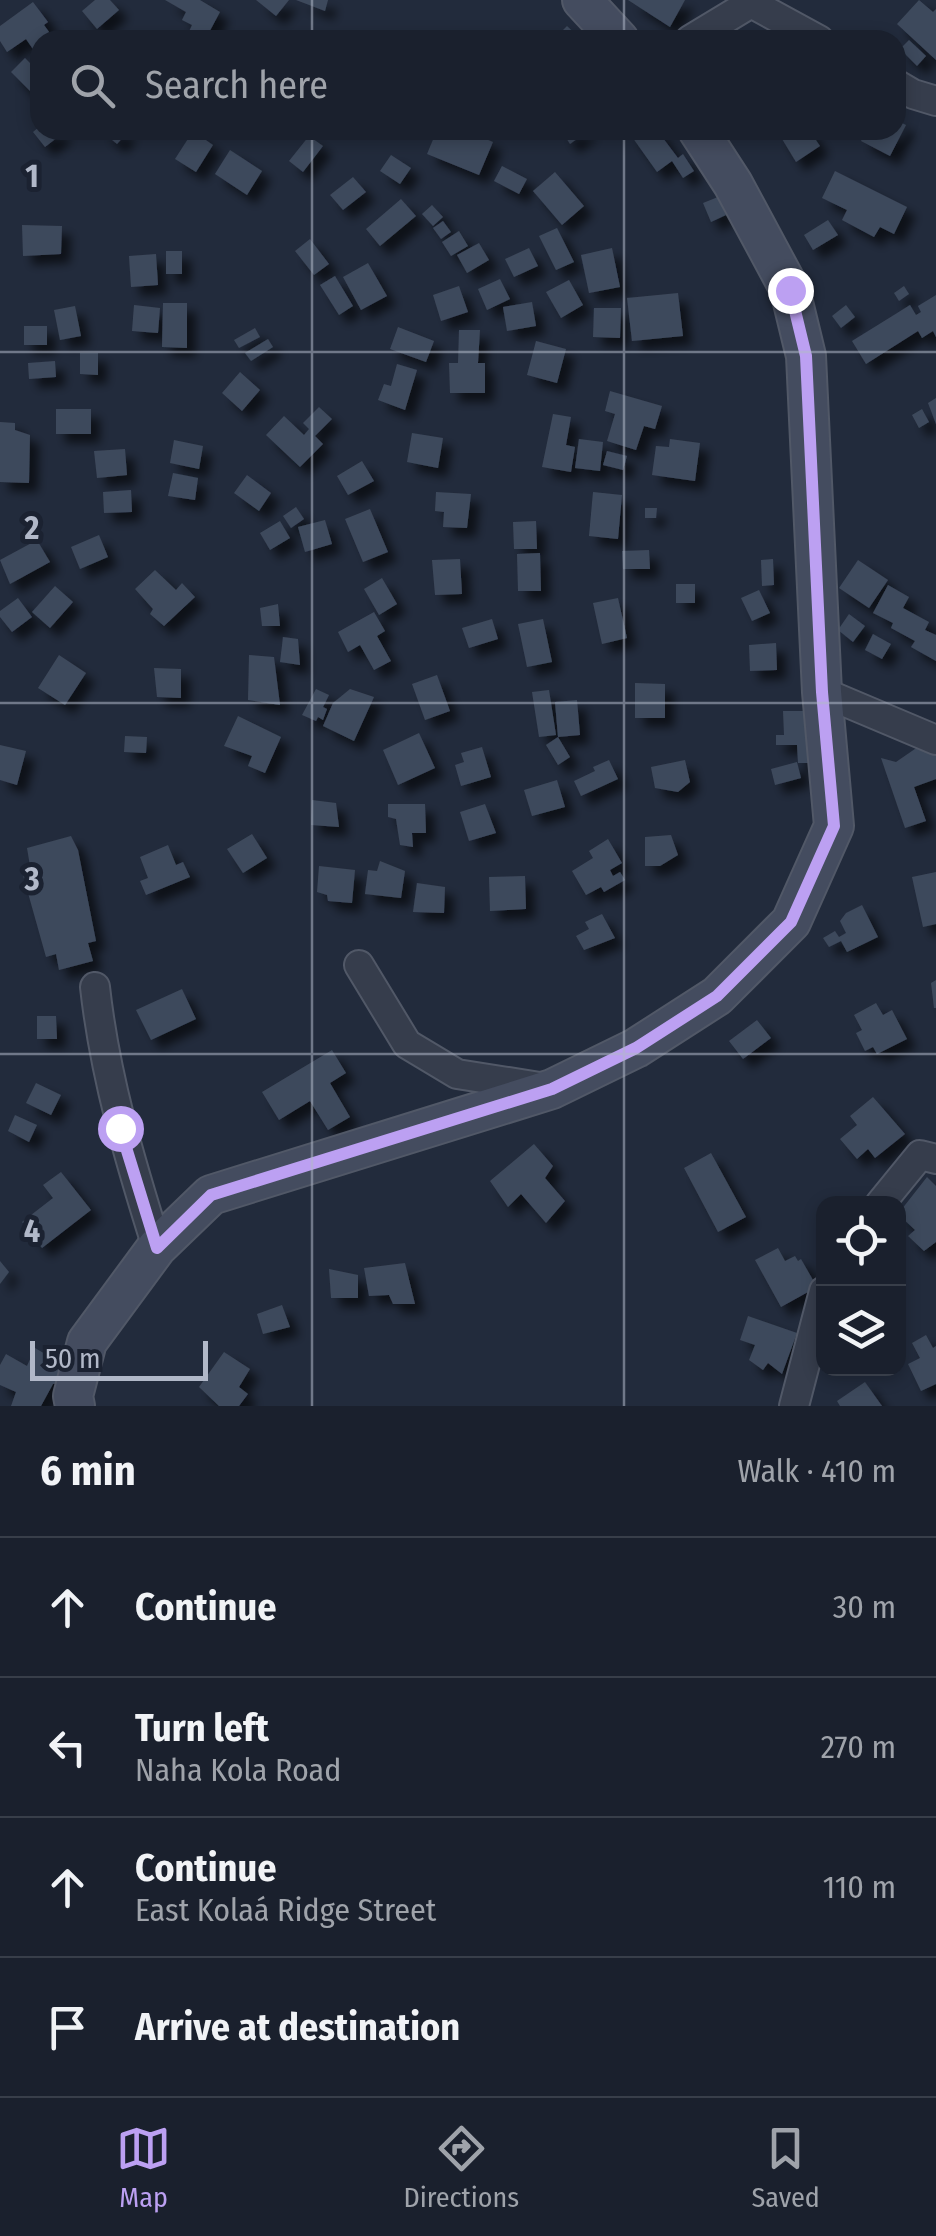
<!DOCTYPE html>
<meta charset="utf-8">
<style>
:root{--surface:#1a202d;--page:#272d39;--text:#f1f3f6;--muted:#9fa3aa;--line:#383e49;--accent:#bca0f2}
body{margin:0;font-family:"Fira Sans Condensed",sans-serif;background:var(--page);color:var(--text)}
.controls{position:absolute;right:30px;bottom:30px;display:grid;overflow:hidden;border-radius:20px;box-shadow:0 5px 15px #0003}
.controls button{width:90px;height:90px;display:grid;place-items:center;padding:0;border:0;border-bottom:2px solid var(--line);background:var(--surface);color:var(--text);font:50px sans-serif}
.scale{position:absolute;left:30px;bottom:25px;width:178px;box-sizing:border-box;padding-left:10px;border:5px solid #b1b8c8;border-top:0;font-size:28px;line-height:35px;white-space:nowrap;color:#b1b8c8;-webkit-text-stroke:8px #1b2231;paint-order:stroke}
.stop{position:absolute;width:30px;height:30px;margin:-22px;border:8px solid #bca0f2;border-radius:50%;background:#fff}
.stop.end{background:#bca0f2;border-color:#fff;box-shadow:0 2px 10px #0008}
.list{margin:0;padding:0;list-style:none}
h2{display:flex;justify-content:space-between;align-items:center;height:130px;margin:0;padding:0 40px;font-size:42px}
h2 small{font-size:32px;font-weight:400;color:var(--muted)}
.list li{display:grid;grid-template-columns:65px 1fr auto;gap:30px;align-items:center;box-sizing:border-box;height:140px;padding:0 40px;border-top:2px solid var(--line)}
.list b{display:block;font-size:38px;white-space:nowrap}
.list p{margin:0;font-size:32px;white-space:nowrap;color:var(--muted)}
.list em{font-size:32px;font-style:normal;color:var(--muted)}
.icon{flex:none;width:55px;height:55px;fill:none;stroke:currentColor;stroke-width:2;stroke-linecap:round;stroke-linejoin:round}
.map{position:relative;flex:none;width:936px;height:1406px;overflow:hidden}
.search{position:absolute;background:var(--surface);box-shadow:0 5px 15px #0003;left:30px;right:30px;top:30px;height:110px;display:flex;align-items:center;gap:25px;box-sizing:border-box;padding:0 35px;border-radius:30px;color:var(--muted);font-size:38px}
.sheet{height:690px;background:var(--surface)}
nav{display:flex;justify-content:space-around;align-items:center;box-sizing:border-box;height:140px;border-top:2px solid var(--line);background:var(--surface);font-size:28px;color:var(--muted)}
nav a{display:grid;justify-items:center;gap:5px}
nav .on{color:var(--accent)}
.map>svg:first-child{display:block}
.building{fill:#3e495b;filter:url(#shadow)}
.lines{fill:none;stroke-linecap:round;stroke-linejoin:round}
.street-casing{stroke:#515867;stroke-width:32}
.secondary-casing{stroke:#515867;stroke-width:42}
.street{stroke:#363d4c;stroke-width:28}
.secondary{stroke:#444c5f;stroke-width:38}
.route{stroke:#bca0f2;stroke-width:12}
.grid{fill:none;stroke:#b1b8c8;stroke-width:2.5;stroke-opacity:0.55}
.grid-label{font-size:32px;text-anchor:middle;font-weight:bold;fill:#b1b8c8;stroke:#1b2231;stroke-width:10;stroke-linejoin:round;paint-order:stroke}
</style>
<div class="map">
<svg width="936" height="1406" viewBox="0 0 936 1406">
<defs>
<filter id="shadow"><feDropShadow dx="9" dy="9" stdDeviation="5" flood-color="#0009"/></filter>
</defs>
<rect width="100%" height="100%" fill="#222b3c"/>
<g class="building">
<polygon points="95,0 110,0 119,10 97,29 82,11"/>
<polygon points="165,0 200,0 220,12 205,40 187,36 192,25 182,20 186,12"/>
<polygon points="256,0 289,0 276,16"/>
<polygon points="296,0 328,0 325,11"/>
<polygon points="628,0 685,0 670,27"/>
<polygon points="919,0 933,12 936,9 936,60 897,24"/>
<polygon points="33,2 48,22 44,25 55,40 40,40 37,55 26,39 7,52 0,41 0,26"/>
<polygon points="567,26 582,40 553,40"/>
<polygon points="909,40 926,56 917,66 900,49"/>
<polygon points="40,55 40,83 31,92 11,72 25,58 31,64"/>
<polygon points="896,120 906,125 890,156 861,141 866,130 896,130"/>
<polygon points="40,126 40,130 59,130 62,134 45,147 33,132"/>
<polygon points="100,130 123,130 127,133 117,144"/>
<polygon points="437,130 464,130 493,142 479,175 427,154"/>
<polygon points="561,130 589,130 570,144"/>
<polygon points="636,130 657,130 678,158 683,154 694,171 683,178 672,161 657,172 630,134"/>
<polygon points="784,130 809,130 820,146 796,162 779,134"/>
<polygon points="193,131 213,145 196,172 175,159"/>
<polygon points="309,136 323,146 303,172 289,161"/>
<polygon points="230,150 262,171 247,195 215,174"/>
<polygon points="391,155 411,168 400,184 380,171"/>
<polygon points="502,166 527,179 519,194 494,181"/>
<polygon points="835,171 907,207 894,234 880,227 874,237 842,220 847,210 822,198"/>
<polygon points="555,172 584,206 562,225 533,191"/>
<polygon points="353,177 366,192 343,210 330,195"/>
<polygon points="718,197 726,215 711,222 703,203"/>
<polygon points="401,199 416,216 380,246 366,229"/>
<polygon points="432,205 443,217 433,226 422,214"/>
<polygon points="828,220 838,235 813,250 804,235"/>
<polygon points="443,221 451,232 441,239 433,228"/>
<polygon points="22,225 62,226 61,254 23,256"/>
<polygon points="557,228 574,262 556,270 539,236"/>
<polygon points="459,231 468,246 451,256 442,242"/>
<polygon points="310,239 329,264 314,275 295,251"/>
<polygon points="479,243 489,260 467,273 457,255"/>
<polygon points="529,248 538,266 514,277 505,259"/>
<polygon points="612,248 620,287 589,293 581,255"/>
<rect x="166" y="251" width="16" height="23"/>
<polygon points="156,254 158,285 131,287 129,256"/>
<polygon points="368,263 387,296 361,310 343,277"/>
<polygon points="335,276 353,306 339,315 320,285"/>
<polygon points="500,279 510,299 487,310 478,289"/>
<polygon points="569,280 583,305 561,318 546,292"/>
<polygon points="459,286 468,312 441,321 433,295"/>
<polygon points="904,286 909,294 899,301 894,293"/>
<polygon points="678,293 683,336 632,341 627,298"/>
<polygon points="936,295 936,337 933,331 922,338 918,331 866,364 852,341 910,305 916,315 921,312 918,306"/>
<polygon points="532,302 536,326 507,331 503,307"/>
<polygon points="163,303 187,303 187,348 162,347"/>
<polygon points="134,305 160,308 158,333 132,331"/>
<polygon points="846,305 855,317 841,328 832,316"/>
<polygon points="75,306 81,336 60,340 54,310"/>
<polygon points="594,308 621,308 620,338 593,337"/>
<rect x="24" y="326" width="23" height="19"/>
<polygon points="398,327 434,341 426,362 390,349"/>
<polygon points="255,328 260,337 239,348 234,340"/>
<polygon points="459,330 480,330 478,363 485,363 485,393 450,393 449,363 458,363"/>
<polygon points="268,339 273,347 251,361 245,353"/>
<polygon points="536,341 566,349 557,383 527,375"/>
<polygon points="80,353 98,353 98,375 80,374"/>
<polygon points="55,361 56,377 29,379 28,363"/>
<polygon points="397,364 417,370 405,410 378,400 384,384 391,386"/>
<polygon points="240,372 260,390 242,411 222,393"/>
<polygon points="610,391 662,406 655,429 644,426 636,450 607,441 615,414 605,411"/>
<polygon points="936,398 936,424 928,403"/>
<polygon points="319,407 332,419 315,436 323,444 300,467 266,435 284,416 304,435 309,429 303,423"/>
<rect x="56" y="409" width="35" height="25"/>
<polygon points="922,409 929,422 919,428 912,415"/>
<polygon points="553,414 571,417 566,445 575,447 571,472 542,467"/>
<polygon points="0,422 15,423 15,430 30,435 29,483 0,482"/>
<polygon points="412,433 443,438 438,468 407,462"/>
<polygon points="579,439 603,442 600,471 575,468"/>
<polygon points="670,439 700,443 695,481 652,475 656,446 669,447"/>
<polygon points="174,440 203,446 199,469 170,463"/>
<polygon points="125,449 127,475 97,478 94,451"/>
<polygon points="607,451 627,456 623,470 603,465"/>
<polygon points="362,461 374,481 348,495 337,476"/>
<polygon points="173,473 198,478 195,500 168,496"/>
<polygon points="247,475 271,493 259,511 234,493"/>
<polygon points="131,490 132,512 104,513 103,492"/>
<polygon points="436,492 471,494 467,528 443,527 444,512 435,511"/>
<polygon points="593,492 622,495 618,539 589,536"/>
<polygon points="296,507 304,519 291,528 283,516"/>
<polygon points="645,508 657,508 656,518 645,518"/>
<polygon points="370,509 388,552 363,562 345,519"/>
<polygon points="325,520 332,544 305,552 298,527"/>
<polygon points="280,521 290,538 270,550 260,533"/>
<polygon points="536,521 537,549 514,549 513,522"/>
<polygon points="99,535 108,557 80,569 71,547"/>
<polygon points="37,540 50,562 10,584 0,560"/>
<polygon points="649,550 650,569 623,569 622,551"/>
<polygon points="540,553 541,591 518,591 517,554"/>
<polygon points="460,559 462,594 435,595 432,560"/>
<polygon points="773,559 774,585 762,586 761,560"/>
<polygon points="858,560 888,580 869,608 839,588"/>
<polygon points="155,570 176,590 182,583 195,597 164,626 150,614 153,609 135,589"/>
<polygon points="382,578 397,604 379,615 364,589"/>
<rect x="676" y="584" width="19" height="19"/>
<polygon points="888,585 909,597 903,608 929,622 925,630 936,635 936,661 911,647 915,641 891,628 893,623 873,613"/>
<polygon points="55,586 73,602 50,628 32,612"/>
<polygon points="759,590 770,613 752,621 741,598"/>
<polygon points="18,598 32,617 12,632 0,617 0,611"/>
<polygon points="618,598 627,638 602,644 593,603"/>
<polygon points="278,604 280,626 262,626 260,608"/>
<polygon points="374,612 385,631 377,636 391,661 374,670 360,645 348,652 338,632"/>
<polygon points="849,614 865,626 853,642 838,630"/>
<polygon points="492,619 498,639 469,648 462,628"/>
<polygon points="543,619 552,662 527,667 518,624"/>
<polygon points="873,634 891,644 882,659 865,650"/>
<polygon points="283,637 298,639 300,665 280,662"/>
<polygon points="776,643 777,670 750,671 749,645"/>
<polygon points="59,655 86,673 65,705 38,688"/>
<polygon points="249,655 274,657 280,705 248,700"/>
<polygon points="154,668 181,669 181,698 157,697"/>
<polygon points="437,675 450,711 425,720 412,684"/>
<polygon points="635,683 665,684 665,718 635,718"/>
<polygon points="316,689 329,695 323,707 327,709 323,720 318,717 316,721 302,715"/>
<polygon points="350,689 374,697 354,741 323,726 333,703"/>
<polygon points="549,690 556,735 539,737 532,692"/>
<polygon points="577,700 580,735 558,737 555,702"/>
<polygon points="783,711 811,711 806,729 813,732 809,763 798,763 797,745 776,745 776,735 784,735"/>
<polygon points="238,716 281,737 265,773 248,766 252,756 224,746"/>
<polygon points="419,733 435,768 398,785 383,750"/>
<polygon points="125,736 147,737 146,753 124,752"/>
<polygon points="558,737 570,757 558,765 546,745"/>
<polygon points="925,742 936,744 936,779 914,787 926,821 905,828 881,758 896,762"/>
<polygon points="0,745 26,751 17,785 0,780"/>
<polygon points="482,747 491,777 461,786 455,765 464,762 461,753"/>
<polygon points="609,760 618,779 581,796 574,781 595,771 593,767"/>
<polygon points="685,760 690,782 678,792 655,788 651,767"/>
<polygon points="797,762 801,778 775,785 771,769"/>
<polygon points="557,780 565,807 532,816 524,790"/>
<polygon points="312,800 336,803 339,827 311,825"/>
<polygon points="388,804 425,804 426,833 412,833 413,847 400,845 396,819 388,817"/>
<polygon points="485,804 496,833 469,841 460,812"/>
<polygon points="252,834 267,858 243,873 227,849"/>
<polygon points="671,835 678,855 660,866 645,866 645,837"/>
<polygon points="71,836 78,850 96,941 88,943 93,961 59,970 56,954 46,957 21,868 30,866 27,848"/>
<polygon points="608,839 622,863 610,870 613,876 620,872 625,880 604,892 601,887 586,895 572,871 593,858 589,851"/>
<polygon points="168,845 176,865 183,862 190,877 146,895 140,881 148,878 140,857"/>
<polygon points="380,861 405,871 401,898 365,894 368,870 377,871"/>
<polygon points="319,866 355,870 352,903 328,901 327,895 317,892"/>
<polygon points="936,872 936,924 923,927 912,877"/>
<polygon points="525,876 526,909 490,911 489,877"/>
<polygon points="417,883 445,887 444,913 413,912"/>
<polygon points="862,905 878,937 847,952 841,941 829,947 823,938 835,931 839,937 846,933 840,921 846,913"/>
<polygon points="602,914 615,938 584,950 576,936 589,929 585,922"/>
<polygon points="936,980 936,1008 934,1008 931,983"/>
<polygon points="182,989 196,1019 151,1040 136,1010"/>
<polygon points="876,1003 883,1015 892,1010 907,1039 877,1054 873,1047 865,1051 856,1033 862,1030 854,1015"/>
<polygon points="37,1016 56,1016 57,1039 37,1039"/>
<polygon points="757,1020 771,1038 743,1059 729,1041"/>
<polygon points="332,1050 346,1073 330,1083 350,1117 328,1130 310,1101 279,1120 262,1092"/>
<polygon points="36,1083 61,1095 51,1115 26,1103"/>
<polygon points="873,1097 905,1134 875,1158 868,1149 857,1159 840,1139 857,1125 850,1116"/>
<polygon points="15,1115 37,1125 29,1142 8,1131"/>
<polygon points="534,1144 553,1166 545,1178 565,1201 546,1223 521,1194 508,1207 490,1181"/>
<polygon points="711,1153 746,1217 718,1232 684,1168"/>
<polygon points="61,1172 91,1210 42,1248 22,1222 53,1198 43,1185"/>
<polygon points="927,1177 936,1186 936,1242 924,1251 908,1236 915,1230 898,1214"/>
<polygon points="778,1248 785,1261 795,1256 798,1261 801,1259 817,1287 781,1307 755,1260"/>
<polygon points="0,1261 9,1272 0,1284"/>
<polygon points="405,1263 415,1304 393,1304 389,1295 369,1296 364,1268"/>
<polygon points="329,1269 358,1275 358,1298 331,1298"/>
<polygon points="282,1305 290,1327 263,1334 257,1314"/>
<polygon points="748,1316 797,1333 782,1374 768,1363 763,1370 749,1360 755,1345 740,1340"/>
<polygon points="926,1335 933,1348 936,1346 936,1384 921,1391 908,1364 920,1358 912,1343"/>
<polygon points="35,1348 69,1368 61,1383 53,1384 41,1406 11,1406 16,1392 0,1385 0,1365 6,1354 27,1366"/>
<polygon points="224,1352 250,1369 239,1387 248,1394 239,1406 219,1406 199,1387"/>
<polygon points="865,1382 882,1406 840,1406 837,1401"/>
</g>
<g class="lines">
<g class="street-casing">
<g id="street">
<polyline points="690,40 751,3 819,40"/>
<polyline points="896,84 913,94 936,101"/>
<polyline points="822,692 936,740"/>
<polyline points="359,965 407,1044 457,1074 546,1088"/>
<path d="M95 987C105 1077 130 1161 157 1247"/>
<polyline points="880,1204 920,1155 936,1159"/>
<polyline points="794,1406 824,1291"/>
</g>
</g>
<g class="secondary-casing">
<g id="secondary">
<polyline points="582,0 619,40"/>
<polyline points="75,1406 73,1396 87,1342 157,1247 211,1195 552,1089 636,1048 717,996 791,922 834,826 822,692 806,356 790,290 733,184 698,130"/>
</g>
</g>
<use href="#street" class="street"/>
<use href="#secondary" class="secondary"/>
</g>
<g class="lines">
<polyline class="route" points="120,1128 157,1248 211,1195 552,1089 636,1048 717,996 791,922 834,826 822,692 806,356 790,290"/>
</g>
<path class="grid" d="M312 0V40M624 0V40M312 130V1406M624 130V1406M0 352H936M0 703H936M0 1054H936"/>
<g class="grid-label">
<text x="32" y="187">1</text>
<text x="32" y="539">2</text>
<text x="32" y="890">3</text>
<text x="32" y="1242">4</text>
</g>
</svg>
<div class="controls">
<button><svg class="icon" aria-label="locate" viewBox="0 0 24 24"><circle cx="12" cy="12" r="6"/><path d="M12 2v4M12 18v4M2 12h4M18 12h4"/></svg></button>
<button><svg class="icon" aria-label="layers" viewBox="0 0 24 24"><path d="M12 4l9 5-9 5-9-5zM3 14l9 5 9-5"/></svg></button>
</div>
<div class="scale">50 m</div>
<div class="stop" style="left:120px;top:1128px"></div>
<div class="stop end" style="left:790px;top:290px"></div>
<div class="search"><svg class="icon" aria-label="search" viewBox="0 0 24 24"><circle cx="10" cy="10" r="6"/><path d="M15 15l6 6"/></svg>Search here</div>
</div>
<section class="sheet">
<h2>6 min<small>Walk · 410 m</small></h2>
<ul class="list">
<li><svg class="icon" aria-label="ahead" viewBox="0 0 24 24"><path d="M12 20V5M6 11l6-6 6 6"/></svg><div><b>Continue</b></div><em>30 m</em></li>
<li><svg class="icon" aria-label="left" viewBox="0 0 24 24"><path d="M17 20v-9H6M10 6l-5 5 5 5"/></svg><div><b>Turn left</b><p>Naha Kola Road</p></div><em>270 m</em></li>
<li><svg class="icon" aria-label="ahead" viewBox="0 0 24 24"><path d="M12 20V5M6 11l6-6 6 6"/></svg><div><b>Continue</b><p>East Kolaá Ridge Street</p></div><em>110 m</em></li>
<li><svg class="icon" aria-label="arrive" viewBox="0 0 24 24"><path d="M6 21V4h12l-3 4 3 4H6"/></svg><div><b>Arrive at destination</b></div></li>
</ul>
</section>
<nav>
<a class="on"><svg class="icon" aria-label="map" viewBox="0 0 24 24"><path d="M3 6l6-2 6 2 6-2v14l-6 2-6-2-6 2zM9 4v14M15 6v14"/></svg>Map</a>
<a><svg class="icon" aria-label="directions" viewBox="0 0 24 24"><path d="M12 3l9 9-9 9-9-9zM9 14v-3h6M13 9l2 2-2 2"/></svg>Directions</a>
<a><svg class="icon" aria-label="saved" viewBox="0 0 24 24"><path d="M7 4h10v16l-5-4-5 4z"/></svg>Saved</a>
</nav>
